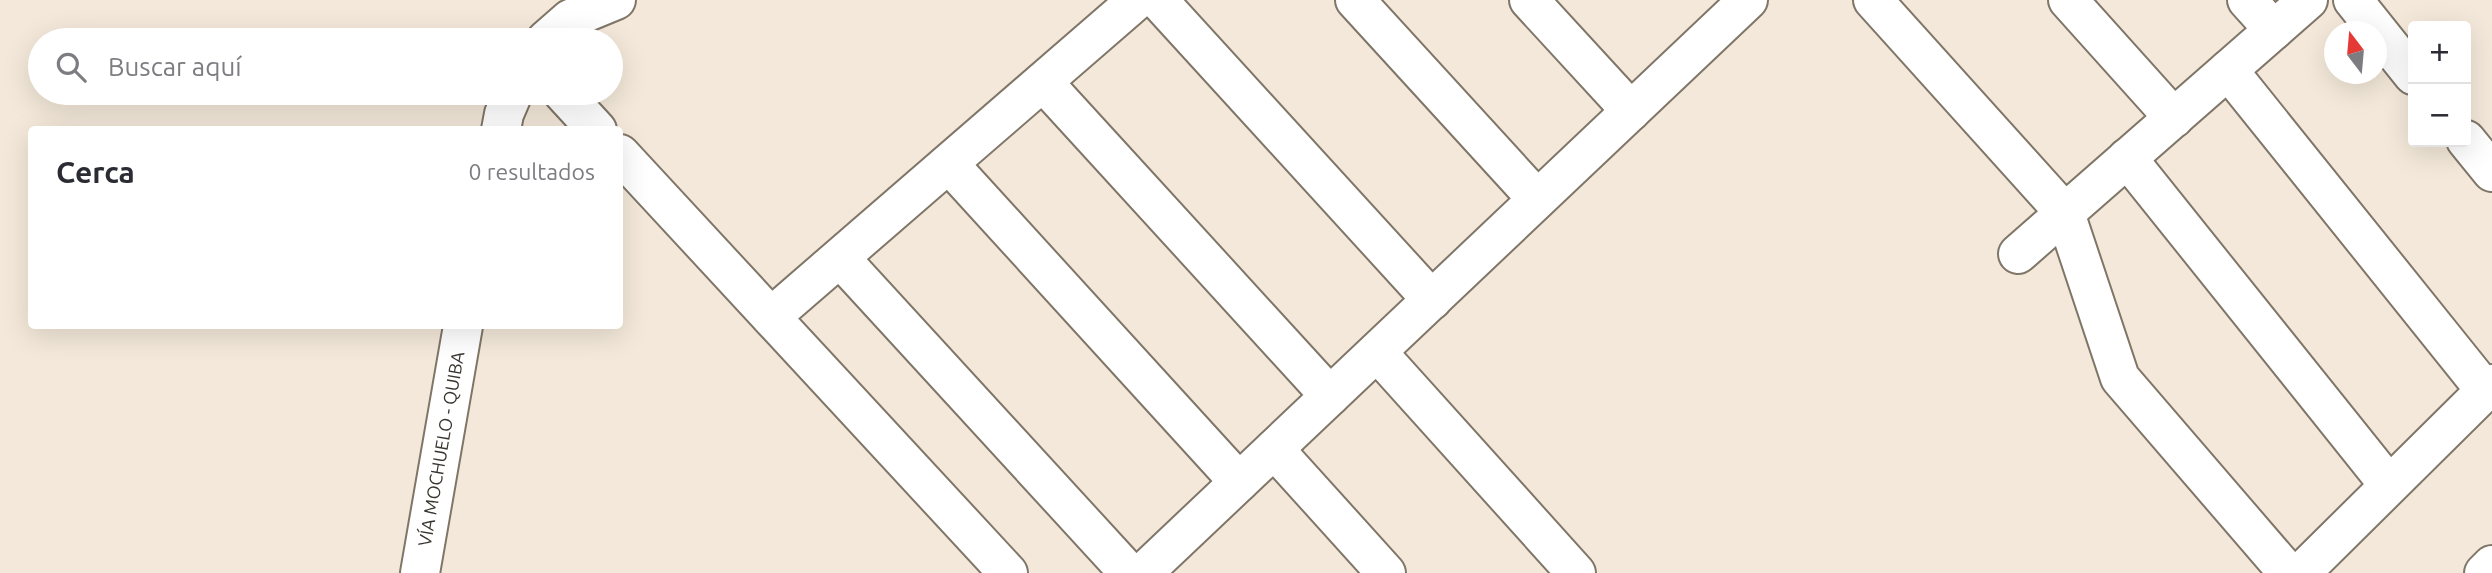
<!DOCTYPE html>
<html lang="es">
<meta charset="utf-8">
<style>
:root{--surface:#fff;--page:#f2f2f3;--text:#2b2b33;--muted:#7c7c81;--line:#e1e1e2}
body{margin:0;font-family:Ubuntu,sans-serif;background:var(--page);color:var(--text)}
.controls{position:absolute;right:21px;top:21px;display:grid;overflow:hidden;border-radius:7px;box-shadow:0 7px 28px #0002}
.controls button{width:63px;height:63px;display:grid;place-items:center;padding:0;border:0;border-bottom:2px solid var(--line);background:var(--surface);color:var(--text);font:35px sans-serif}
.compass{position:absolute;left:2324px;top:21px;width:63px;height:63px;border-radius:50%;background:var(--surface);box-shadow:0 7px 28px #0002;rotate:344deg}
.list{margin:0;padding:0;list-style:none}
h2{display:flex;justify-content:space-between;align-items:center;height:91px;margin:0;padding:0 28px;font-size:30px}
h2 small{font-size:23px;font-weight:400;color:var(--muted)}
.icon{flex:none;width:38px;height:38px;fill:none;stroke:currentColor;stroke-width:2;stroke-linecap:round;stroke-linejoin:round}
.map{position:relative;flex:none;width:2492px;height:573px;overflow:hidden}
.search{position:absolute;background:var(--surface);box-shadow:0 7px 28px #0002;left:28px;top:28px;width:595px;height:77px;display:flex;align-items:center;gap:18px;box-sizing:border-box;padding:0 24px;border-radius:38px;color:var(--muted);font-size:26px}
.panel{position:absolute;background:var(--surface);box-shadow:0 7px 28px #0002;left:28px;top:126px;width:595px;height:203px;border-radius:7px}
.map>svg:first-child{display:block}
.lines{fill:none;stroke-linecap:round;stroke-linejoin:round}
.minor-casing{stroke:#7f7668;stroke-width:42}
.minor{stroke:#fff;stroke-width:38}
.labels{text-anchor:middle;stroke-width:6;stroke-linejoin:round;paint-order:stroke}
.street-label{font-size:18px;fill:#38352f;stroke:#f3e8d9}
</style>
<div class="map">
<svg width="2492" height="573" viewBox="0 0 2492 573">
<rect width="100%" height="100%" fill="#f3e8d9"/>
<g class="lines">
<g class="minor-casing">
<g id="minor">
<polyline points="1158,0 1432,300"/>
<polyline points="1355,0 1537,199"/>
<polyline points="1529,0 1631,111"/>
<polyline points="1873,0 2065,213 2120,378 2288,573"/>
<polyline points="2068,0 2174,118"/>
<polyline points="2247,0 2274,30"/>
<polyline points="2353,0 2413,75"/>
<polyline points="546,40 570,19 616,0"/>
<polyline points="2228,70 2485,390"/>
<polyline points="1043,82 1330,396"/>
<polyline points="563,93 597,130"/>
<polyline points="501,130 504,114 513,93"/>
<polyline points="2466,140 2492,172"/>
<polyline points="620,154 1008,573"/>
<polyline points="2127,158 2389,485"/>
<polyline points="949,164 1239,482"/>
<polyline points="2018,254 2308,0"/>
<polyline points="840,258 1129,573"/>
<polyline points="771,317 1137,0"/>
<polyline points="1377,352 1576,573"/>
<polyline points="1274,449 1386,573"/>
<path id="s1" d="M420 573 463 326"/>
<polyline points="1143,573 1748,0"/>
<polyline points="2301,573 2492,384"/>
<polyline points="2484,573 2492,565"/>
</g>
</g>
<use href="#minor" class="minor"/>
</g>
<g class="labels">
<g class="street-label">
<text dy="6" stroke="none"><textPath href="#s1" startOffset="126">VÍA MOCHUELO - QUIBA</textPath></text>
</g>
</g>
</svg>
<div class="controls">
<button>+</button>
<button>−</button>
</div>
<svg class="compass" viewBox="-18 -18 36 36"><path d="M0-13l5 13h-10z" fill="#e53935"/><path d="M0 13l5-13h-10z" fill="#7c7c81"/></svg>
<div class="search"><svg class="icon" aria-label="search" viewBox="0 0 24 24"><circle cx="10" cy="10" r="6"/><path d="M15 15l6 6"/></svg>Buscar aquí</div>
<section class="panel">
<h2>Cerca<small>0 resultados</small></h2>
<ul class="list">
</ul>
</section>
</div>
